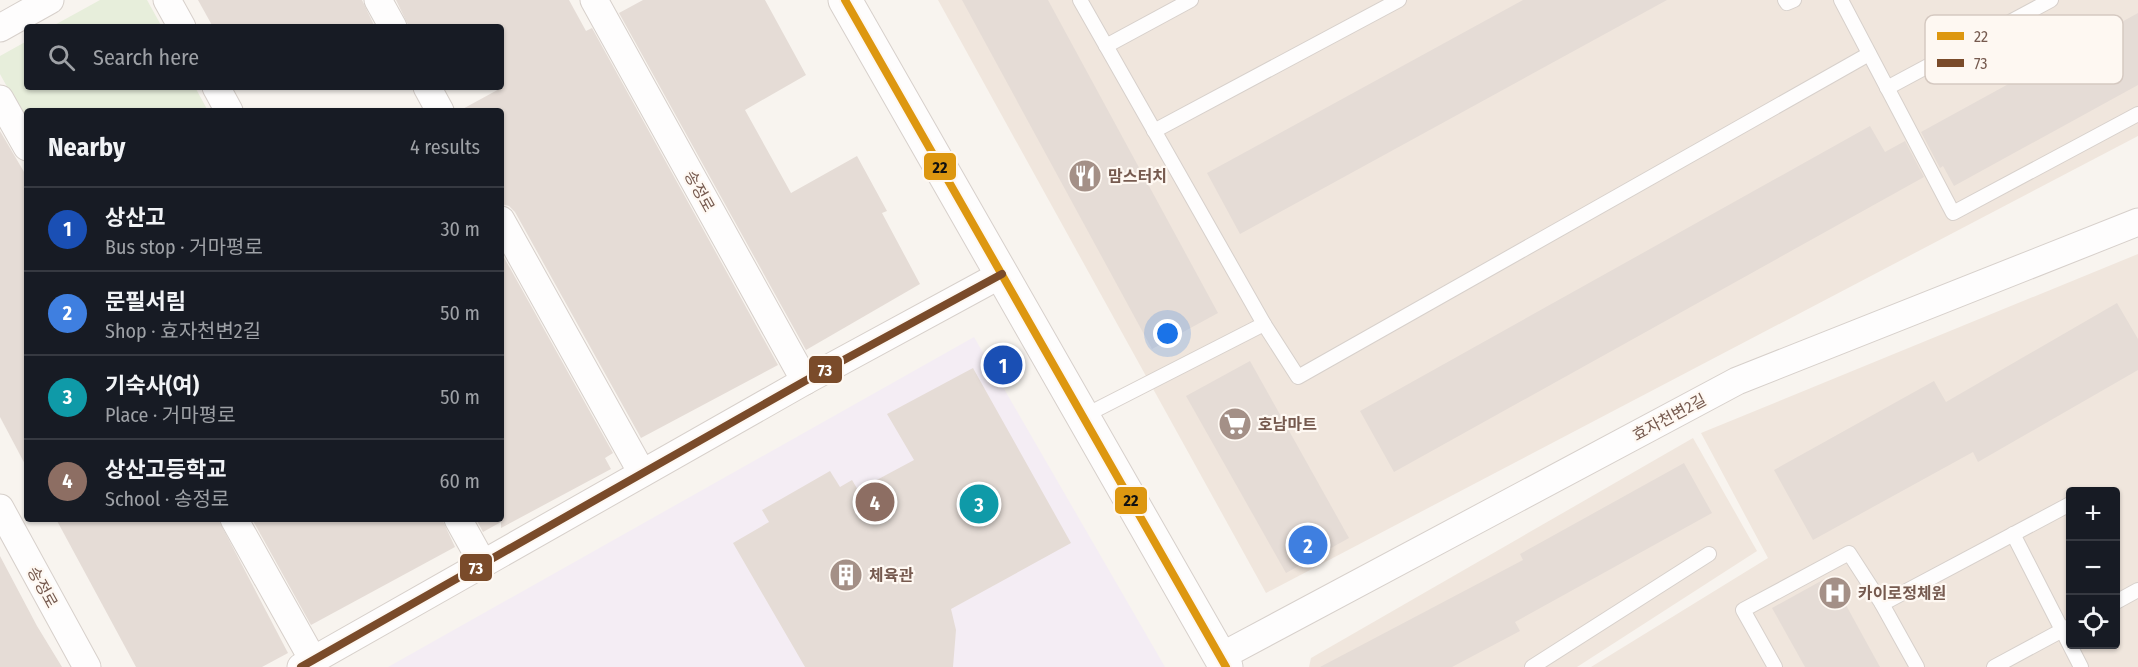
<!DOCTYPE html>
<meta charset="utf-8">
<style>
:root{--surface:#171b24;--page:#242831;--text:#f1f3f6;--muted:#9ea1a6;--line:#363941;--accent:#0f766e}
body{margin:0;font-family:"Fira Sans Condensed","Noto Sans KR",sans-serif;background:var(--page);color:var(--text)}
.controls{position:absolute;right:18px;bottom:18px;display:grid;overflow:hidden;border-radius:6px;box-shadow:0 2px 4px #0004}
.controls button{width:54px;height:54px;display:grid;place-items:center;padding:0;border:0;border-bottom:2px solid var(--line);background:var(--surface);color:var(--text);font:30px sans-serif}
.you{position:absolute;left:1168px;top:334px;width:21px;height:21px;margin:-15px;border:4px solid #fff;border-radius:50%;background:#1a73e8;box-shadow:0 0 0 9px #1a73e833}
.badge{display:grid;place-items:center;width:39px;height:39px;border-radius:50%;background:var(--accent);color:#fff;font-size:20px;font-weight:700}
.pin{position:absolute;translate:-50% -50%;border:3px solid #fff;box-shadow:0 2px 6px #0006}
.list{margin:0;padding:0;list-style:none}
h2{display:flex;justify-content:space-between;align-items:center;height:78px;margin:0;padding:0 24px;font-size:26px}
h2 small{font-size:20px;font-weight:400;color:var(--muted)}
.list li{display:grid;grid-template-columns:39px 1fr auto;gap:18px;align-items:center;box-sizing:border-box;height:84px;padding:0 24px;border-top:2px solid var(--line)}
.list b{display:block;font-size:22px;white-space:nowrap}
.list p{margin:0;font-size:20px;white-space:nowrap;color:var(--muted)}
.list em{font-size:20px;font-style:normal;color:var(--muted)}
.icon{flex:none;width:33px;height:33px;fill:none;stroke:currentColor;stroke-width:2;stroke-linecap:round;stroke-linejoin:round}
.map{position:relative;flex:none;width:2138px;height:667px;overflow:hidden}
.search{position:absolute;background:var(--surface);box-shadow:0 2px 4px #0004;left:24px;top:24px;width:480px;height:66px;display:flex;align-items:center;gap:15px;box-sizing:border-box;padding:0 21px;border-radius:6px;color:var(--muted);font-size:22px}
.panel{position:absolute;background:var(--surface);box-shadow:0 2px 4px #0004;left:24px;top:108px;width:480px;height:414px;border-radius:6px}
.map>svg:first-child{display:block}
.residential{fill:#f0e6dd;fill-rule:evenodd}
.education{fill:#f4edf4}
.green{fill:#e7eedb}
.building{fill:#e5dcd6}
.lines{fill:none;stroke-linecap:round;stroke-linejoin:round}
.service-casing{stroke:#d7d0cb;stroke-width:16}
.minor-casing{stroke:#d7d0cb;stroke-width:29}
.tertiary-casing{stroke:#d7d0cb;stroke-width:35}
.service{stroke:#fefdfd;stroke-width:14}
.minor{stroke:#fefdfd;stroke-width:27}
.tertiary{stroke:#fefdfd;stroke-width:33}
.bus-1-casing{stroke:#fef8f2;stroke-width:12}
.bus-2-casing{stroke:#fef8f2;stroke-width:12}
.bus-1{stroke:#dd9710;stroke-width:8}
.bus-2{stroke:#7a4b2a;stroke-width:8}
.labels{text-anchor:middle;stroke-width:4.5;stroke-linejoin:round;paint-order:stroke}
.poi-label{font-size:16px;font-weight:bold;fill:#765a4f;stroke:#fef8f2;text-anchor:start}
.street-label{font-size:16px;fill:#765a4f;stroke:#fef8f2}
.key{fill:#fef8f2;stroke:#d5c9c1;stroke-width:1.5}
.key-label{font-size:16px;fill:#765a4f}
.line-badge{stroke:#fef8f2;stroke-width:2}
.badge-label{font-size:16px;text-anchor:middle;font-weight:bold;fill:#fff}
.pale-badge-label{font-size:16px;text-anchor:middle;font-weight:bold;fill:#111}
</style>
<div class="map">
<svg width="2138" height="667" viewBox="0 0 2138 667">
<rect width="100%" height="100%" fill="#f8f4ef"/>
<g class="residential">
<polygon points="938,0 2138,0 2138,136 1266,593"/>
<path d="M2138 254V667H1591L1768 558 1701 433ZM2070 492H2116V644H2070Z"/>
<polygon points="1693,438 1757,551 1577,667 1309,667 1311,658"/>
</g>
<polygon class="education" points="974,337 1165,667 388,667"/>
<g class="green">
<polygon points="100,0 147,0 162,27 51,27"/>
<polygon points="27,41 27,87 195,87 208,111 27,111 27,123 0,74 0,56"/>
</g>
<g class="building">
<polygon points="198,0 362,0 375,27 213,27"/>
<polygon points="396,0 569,0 586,31 592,28 778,365 641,438 515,212 509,206 501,204 501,111 459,111 501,88 501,27 409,27"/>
<polygon points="643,0 765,0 806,75 745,110 791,193 857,156 887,211 882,213 920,284 806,350 619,13"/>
<polygon points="962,0 1048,0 1218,313 1152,349"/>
<polygon points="1523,0 1667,0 1240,234 1207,173"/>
<polygon points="2138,13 2138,85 1954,186 1943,166 1940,168 1921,132"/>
<polygon points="1870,126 1885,152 1905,141 1924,177 1394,472 1360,411"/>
<polygon points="0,131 27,177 27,468 0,417"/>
<polygon points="501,252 613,453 605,458 611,469 501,528 501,522 483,532 476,519 501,519"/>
<polygon points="2117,303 2138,339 2138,370 1978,462 1973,452 1813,540 1774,470 1934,381 1946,402"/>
<polygon points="1250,361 1349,538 1286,573 1186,396"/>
<polygon points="973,368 1071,543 951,609 956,630 953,667 805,667 733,543 769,522 762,510 830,471 840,487 852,480 858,490 914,460 887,414"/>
<polygon points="1684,463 1712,513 1515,622 1520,631 1452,667 1320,667 1523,560 1520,554"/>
<polygon points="56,519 218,519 288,653 262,667 136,667"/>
<polygon points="252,519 442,519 455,547 311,625"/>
<polygon points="0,556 37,626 62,667 0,667"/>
<polygon points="1830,576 1880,667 1805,667 1772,608"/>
</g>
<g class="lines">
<g class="service-casing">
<g id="service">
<polyline points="1080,0 1264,324 1082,417"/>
<polyline points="1785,0 1787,3 1794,0"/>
<polyline points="1841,0 1953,213 2138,114"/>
<polyline points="1106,46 1191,0"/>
<polyline points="1887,88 2051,0"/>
<polyline points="1154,131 1399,0"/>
<polyline points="1264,324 1298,377 1869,54"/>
<polyline points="2013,534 2081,667"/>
<polyline points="2116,602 2138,590"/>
<polyline points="1532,667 1709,554"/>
<polyline points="1775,667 1743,610 1849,553 1882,604"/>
<polyline points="1917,667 1882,604 2070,504"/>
<polyline points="1994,667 2070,626"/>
</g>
</g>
<g class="minor-casing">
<g id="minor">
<polyline points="167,0 182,27"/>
<polyline points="378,0 393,27"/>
<polyline points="594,0 805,381"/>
<polyline points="0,28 50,0"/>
<polyline points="216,87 229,111"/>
<polyline points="427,87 440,111"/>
<polyline points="0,99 27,147"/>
<polyline points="501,220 642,473"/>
<polyline points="0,508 87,667"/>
<polyline points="234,519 313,660"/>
<polyline points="458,519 483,564"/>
<polyline points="1220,657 1737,381 2138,222"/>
<polyline points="301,667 805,381 1002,274"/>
</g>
</g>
<g class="tertiary-casing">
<polyline id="tertiary" points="845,0 1226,667"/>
</g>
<use href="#service" class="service"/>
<use href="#minor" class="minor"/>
<use href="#tertiary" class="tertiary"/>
<g class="bus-1-casing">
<polyline id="bus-1" points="845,0 1226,667"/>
</g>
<g class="bus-2-casing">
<polyline id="bus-2" points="301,667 805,381 1002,274"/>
</g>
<use href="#bus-1" class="bus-1"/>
<use href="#bus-2" class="bus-2"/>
</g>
<defs>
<g id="restaurant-disc" transform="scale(1.725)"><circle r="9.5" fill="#a49087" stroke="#fef8f2"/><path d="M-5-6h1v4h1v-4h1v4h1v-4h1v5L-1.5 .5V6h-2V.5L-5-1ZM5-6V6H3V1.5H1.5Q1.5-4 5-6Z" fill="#fff"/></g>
<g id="supermarket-disc" transform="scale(1.725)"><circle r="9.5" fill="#a49087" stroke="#fef8f2"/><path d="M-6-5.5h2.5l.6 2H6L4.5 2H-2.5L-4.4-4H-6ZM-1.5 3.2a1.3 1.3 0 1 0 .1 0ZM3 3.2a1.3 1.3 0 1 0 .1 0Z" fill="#fff"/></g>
<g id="building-disc" transform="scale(1.725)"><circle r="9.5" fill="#a49087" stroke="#fef8f2"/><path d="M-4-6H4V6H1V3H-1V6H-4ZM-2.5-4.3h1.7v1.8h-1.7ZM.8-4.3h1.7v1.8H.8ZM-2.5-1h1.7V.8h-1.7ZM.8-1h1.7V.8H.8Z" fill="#fff"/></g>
<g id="hospital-disc" transform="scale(1.725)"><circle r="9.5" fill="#a49087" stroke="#fef8f2"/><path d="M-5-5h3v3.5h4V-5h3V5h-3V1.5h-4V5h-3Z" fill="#fff"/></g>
</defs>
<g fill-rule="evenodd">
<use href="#restaurant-disc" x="1085" y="176"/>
<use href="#supermarket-disc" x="1235" y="424"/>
<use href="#building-disc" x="846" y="575"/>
<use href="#hospital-disc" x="1835" y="593"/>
</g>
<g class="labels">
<g class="poi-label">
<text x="1108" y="182">맘스터치</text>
<text x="1258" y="430">호남마트</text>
<text x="869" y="581">체육관</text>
<text x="1858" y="599">카이로정체원</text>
</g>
<g class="street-label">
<text transform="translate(700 191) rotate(61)" y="6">송정로</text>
<text transform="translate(1669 417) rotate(-28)" y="6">효자천변2길</text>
<text transform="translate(43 587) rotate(61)" y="6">송정로</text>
</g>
</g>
<rect x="1925" y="15" width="198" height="69" rx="9" class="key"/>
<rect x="1937" y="32" width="27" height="8" fill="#dd9710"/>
<rect x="1937" y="59" width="27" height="8" fill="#7a4b2a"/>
<g class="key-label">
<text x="1974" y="42">22</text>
<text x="1974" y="69">73</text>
</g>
<g class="line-badge">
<rect x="923" y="152" width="34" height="29" rx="6" fill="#dd9710"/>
<rect x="808" y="355" width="35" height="29" rx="6" fill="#7a4b2a"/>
<rect x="1114" y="486" width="34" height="29" rx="6" fill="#dd9710"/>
<rect x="459" y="553" width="34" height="29" rx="6" fill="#7a4b2a"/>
</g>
<g class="badge-label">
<text x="825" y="376">73</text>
<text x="476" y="574">73</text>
</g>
<g class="pale-badge-label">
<text x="940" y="173">22</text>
<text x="1131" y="506">22</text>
</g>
</svg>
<div class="controls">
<button>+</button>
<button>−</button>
<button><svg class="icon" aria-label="locate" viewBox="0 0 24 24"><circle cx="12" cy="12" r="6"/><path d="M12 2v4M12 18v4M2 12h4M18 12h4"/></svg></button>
</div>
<div class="you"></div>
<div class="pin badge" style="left:1003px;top:365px;background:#1a4fb4">1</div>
<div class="pin badge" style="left:1308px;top:545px;background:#3f7fe0">2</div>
<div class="pin badge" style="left:979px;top:504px;background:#0f9aa8">3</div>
<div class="pin badge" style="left:875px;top:502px;background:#8d6e63">4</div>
<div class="search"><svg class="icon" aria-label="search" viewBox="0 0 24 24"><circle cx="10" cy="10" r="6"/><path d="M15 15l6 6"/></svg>Search here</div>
<section class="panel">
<h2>Nearby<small>4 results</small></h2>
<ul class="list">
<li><span class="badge" style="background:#1a4fb4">1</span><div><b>상산고</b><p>Bus stop · 거마평로</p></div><em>30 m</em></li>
<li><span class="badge" style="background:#3f7fe0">2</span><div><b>문필서림</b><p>Shop · 효자천변2길</p></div><em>50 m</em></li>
<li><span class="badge" style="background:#0f9aa8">3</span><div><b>기숙사(여)</b><p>Place · 거마평로</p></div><em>50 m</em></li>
<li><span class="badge" style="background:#8d6e63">4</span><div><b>상산고등학교</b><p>School · 송정로</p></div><em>60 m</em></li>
</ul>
</section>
</div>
